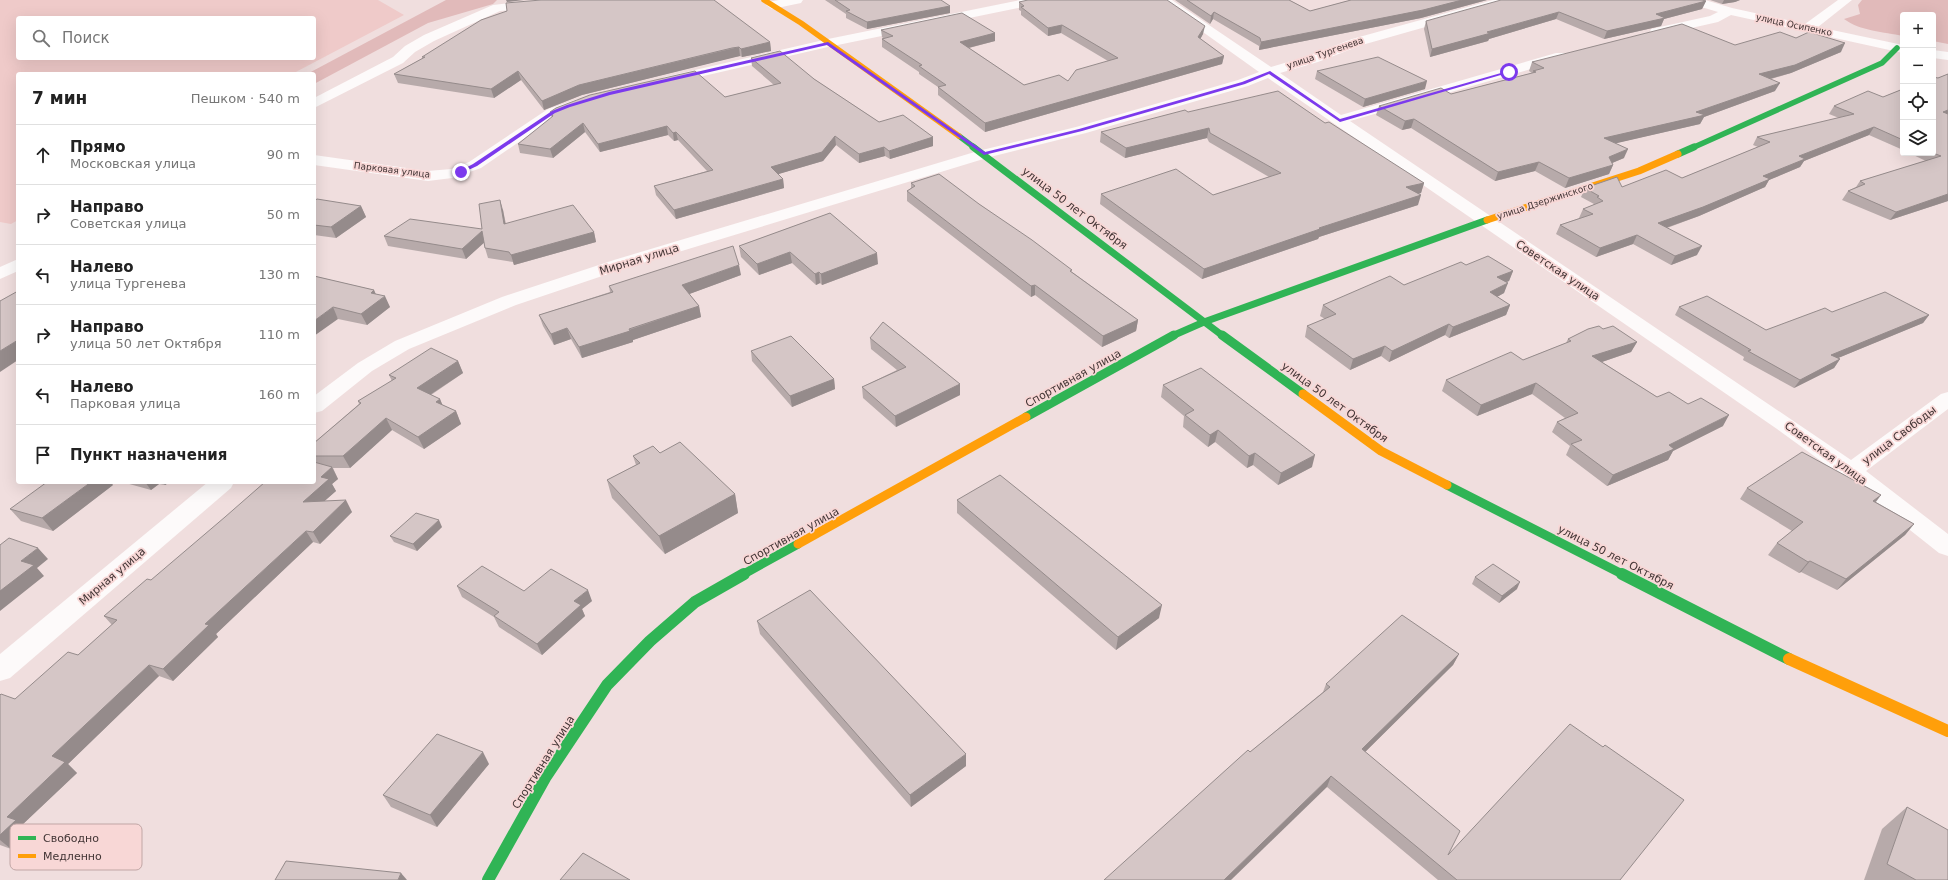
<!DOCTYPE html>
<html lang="ru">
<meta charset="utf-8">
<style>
:root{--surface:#fff;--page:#f6f6f6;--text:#222;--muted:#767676;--line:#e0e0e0}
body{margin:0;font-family:"DejaVu Sans",sans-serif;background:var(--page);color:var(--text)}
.controls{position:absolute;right:12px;top:12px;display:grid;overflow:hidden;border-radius:4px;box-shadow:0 4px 16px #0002}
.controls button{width:36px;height:36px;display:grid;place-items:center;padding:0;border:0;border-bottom:1px solid var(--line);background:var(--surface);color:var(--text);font:20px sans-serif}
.stop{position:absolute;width:12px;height:12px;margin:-9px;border:3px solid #7c3aed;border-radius:50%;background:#fff}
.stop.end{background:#7c3aed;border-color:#fff;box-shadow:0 1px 4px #0008}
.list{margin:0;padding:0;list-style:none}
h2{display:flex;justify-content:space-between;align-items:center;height:52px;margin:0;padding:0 16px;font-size:17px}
h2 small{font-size:13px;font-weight:400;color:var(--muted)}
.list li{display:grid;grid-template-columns:26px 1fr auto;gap:12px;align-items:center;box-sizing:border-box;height:60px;padding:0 16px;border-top:1px solid var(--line)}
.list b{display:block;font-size:15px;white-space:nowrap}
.list p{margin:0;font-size:13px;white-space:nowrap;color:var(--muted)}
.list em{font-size:13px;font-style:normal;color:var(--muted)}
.icon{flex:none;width:22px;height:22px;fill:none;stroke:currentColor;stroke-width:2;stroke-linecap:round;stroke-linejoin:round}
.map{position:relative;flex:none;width:1948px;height:880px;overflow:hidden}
.search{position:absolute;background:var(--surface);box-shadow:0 4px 16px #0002;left:16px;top:16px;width:300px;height:44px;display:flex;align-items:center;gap:10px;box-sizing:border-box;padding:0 14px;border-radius:4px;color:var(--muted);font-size:15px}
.panel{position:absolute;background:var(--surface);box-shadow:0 4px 16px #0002;left:16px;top:72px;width:300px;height:412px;border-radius:4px}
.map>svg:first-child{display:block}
.green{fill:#efcac9;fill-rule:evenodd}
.forest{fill:#e1baba}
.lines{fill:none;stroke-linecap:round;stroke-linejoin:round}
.street{fill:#fdfafa;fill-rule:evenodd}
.fast-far3{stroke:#30b455;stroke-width:5.5}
.fast-far2{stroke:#30b455;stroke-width:7}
.fast-far1{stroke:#30b455;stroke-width:9}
.fast{stroke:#30b455;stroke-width:12}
.slow-far3{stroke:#ff9f0a;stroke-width:5.5}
.slow-far2{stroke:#ff9f0a;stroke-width:7}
.slow-far1{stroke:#ff9f0a;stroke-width:9}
.slow{stroke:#ff9f0a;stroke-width:12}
.wall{fill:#b7aaaa}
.shaded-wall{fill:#958b8b}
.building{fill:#d5c6c6;stroke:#958b8b}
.route{fill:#7c3aed}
.labels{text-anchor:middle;stroke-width:3.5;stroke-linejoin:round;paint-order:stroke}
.far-street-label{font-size:9px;fill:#413434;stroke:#f8d7d6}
.street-label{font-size:11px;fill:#413434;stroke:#f8d7d6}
.key{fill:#f8d7d6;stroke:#c1a6a5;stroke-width:1}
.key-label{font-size:11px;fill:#413434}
</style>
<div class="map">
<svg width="1948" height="880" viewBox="0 0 1948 880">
<rect width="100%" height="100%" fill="#f0dede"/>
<path class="green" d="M0 0H378L404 15 292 74H18V220L11 224 0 222ZM18 18H314V58H18Z"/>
<g class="forest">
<polygon points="446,0 497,0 493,4 428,23 314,84 314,74 307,74"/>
<path d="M1862 0H1948V44L1933 41V15H1903V36C1884 32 1860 31 1844 19L1860 14 1858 5Z"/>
</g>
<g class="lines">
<g class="street">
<polygon points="538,0 578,0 572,4 500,11 434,41 415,52 403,63 314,108 314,98 393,57 405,46 424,35 493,5"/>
<polygon points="779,0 803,0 801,3 772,9 766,5 768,2"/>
<polygon points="1020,0 1044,0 1038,4 828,47 669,84 664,83 662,80 664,77 669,76 828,39"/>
<polygon points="1158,0 1172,0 1271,67 1308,56 1352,39 1493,0 1512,0 1510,3 1362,45 1318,62 1280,73 1341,115 1556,53 1566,53 1568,56 1566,59 1350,121 1851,460 1941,394 1948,392 1948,409 1866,471 1948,534 1948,556 1939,553 1843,477 1777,429 1268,78 1248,86 1086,133 990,157 626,268 516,305 409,349 372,371 322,411 314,413 314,396 358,363 395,341 502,297 614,260 978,151 1076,127 1238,80 1259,72"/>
<polygon points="1686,0 1705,0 1732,8 1805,24 1838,0 1852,0 1818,27 1903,45 1903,53 1731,15 1718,22 1656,36 1651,35 1650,32 1651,29 1710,16 1718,12 1688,3"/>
<polygon points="1933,50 1948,52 1948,60 1933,58"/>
<polygon points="578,99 583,100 585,103 583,106 558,115 481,168 452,178 428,181 314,165 314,155 428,171 451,169 469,162 548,109"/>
<polygon points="18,259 18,271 0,279 0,267"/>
<polygon points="208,482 234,482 231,488 10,678 0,681 0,654"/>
</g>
<g class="fast-far3">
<polyline points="959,136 975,148"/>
<polyline points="1692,148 1882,63 1897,48"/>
</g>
<g class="fast-far2">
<polyline points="973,147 1223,336"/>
<polyline points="1678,154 1694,147"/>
<polyline points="1172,336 1204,322 1487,220"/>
</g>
<g class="fast-far1">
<polyline points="1222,335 1303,394"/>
<polyline points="1026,417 1174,335"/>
<polyline points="1447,485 1624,575"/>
<polyline points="742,575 798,544"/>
</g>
<g class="fast">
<polyline points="1622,574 1789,659"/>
<polyline points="488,880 545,778 607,685 650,641 695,602 744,574"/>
</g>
<polyline class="slow-far3" points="764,0 801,23 959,136"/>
<polyline class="slow-far2" points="1487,220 1639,171 1678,154"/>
<g class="slow-far1">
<polyline points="1303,394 1381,451 1447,485"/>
<polyline points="798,544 1026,417"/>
</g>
<polyline class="slow" points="1789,659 1948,731"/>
</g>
<g class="wall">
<polygon points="825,0 941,0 950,13 867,29 846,18 846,14"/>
<polygon points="1175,0 1289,0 1310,11 1351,0 1487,0 1421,18 1259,50 1259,46 1213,19 1210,24"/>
<polygon points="1710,0 1740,0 1735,2 1722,4"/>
<polygon points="1706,1 1702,9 1664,19 1661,26 1604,39 1556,19 1489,39 1488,41 1430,57 1424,29 1426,21"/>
<polygon points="1019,2 1203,34 1200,39 1224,56 1222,64 985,132 938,95 938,87 919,74 919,72 882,47 882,39 883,38 882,37 881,30 995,33 995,41 969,48 1024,85 1068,81 1108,61 1061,33 1048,36 1021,15 1021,11 1019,10"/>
<polygon points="1796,38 1841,52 1791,73 1771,79 1775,91 1704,117 1700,124 1616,143 1624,158 1612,163 1613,165 1609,174 1565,188 1535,171 1495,181 1411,128 1402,130 1376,115 1379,106 1451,94 1532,73 1529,71 1532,62 1735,45"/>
<polygon points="770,42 771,51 742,57 740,56 734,57 582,95 544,110 521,80 494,98 398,83 394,74 423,58 422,57"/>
<polygon points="751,58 814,79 879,122 933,137 933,146 890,159 885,156 859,163 836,145 823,161 778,174 783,179 784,188 676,219 656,195 654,186 707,171 678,140 674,141 668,135 600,152 585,132 553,158 520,153 518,144 552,118 550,112 725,97 774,85 752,66"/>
<polygon points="1317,71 1425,89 1363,107 1315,79"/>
<polygon points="1948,74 1948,201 1890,220 1842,200 1848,191 1856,187 1860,181 1926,161 1909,153 1933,153 1938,78"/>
<polygon points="1903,89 1903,150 1869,135 1804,161 1800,167 1769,180 1765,187 1699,216 1667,228 1697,255 1671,265 1633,244 1596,257 1556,234 1560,225 1580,218 1579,218 1583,209 1593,205 1594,204 1581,197 1585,188 1622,187 1682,178 1758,147 1753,145 1757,137 1839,118 1829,114 1834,106 1883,97"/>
<polygon points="1188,112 1325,123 1424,183 1421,193 1418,194 1418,205 1319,237 1318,239 1202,279 1100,204 1101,194 1213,195 1269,177 1209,142 1207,138 1125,158 1100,142 1101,132"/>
<polygon points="911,183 979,204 1138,320 1136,331 1102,347 1035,295 1031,297 907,201 907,191 911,188"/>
<polygon points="314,201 361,206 366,217 336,238 314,235"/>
<polygon points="503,210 506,224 594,232 596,242 514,265 513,262 488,258 485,248 484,242 466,259 388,246 384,236 482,229"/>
<polygon points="830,213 878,264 822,285 820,283 816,285 792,263 759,275 741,257 739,246"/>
<polygon points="1466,265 1513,271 1509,281 1507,282 1504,293 1497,297 1510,305 1506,315 1449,338 1445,335 1389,362 1381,356 1350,370 1305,337 1307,326 1325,319 1320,316 1323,305 1404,285"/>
<polygon points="741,275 689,294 699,306 701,317 633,340 633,342 582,358 571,339 554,345 543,326 539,315 610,292 609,286"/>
<polygon points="314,276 374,290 375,294 390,307 367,325 338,319"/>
<polygon points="1679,307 1766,330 1832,312 1929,315 1923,323 1838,358 1840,359 1834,368 1794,388 1743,360 1744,357 1675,315"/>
<polygon points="1603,329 1637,342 1631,352 1602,362 1657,397 1723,426 1673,451 1668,460 1607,486 1566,455 1570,446 1552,432 1557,422 1565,418 1532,394 1477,416 1442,391 1446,380 1523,360 1566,343 1568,339"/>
<polygon points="870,338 960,384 960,395 896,427 863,398 862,387 897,370 871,349"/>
<polygon points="751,351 834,379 835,389 792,407 752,361"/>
<polygon points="458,361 463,373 431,395 440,399 442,405 456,411 461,424 424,449 392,430 350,468 333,468 338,479 332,484 336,491 324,501 352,512 320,544 313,542 216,634 218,637 173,681 159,676 68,764 77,773 22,825 29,831 11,849 0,845 0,695 15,699 78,655 112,625 104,616 151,580 314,482 314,443 359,404 358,401 392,381 389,375"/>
<polygon points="1163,385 1312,467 1278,485 1253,465 1247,468 1215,442 1208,447 1183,427 1184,416 1161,397"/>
<polygon points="660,453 735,494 738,513 665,554 612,498 607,480 636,465 633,456"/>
<polygon points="122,482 170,482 165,485 159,484 151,490"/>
<polygon points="113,485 53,531 21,521 10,509"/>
<polygon points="1747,488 1881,495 1876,502 1914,524 1905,535 1837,590 1801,572 1799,573 1768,555 1777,543 1792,531 1740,499"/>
<polygon points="957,500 1159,618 1116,650 957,513"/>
<polygon points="442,527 417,551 394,542 390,536"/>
<polygon points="1475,577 1517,589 1499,603 1472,584"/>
<polygon points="457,586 524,591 592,601 582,609 585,616 542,655 499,627 494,617 462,597"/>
<polygon points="757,621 966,766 911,807 760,634"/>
<polygon points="1459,654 1453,665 1365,752 1448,855 1620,880 1438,880 1327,787 1250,752 1323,692 1326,684"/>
<polygon points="489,764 437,827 391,807 383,795"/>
<polygon points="1907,807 1948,880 1864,880 1882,829"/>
</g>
<g class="shaded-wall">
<polygon points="506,0 524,0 507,2"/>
<polygon points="1462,0 1487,0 1421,18 1259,50 1261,42"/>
<polygon points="1724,0 1740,0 1735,2 1722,4"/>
<polygon points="1706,1 1702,9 1664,19 1661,26 1604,39 1607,31 1656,14"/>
<polygon points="950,6 950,13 867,29 867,22"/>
<polygon points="1214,12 1213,19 1210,24 1211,16"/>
<polygon points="1559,12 1556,19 1489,39 1488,41 1430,57 1432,49 1487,32"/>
<polygon points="1062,25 1061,33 1048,36 1048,28"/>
<polygon points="1205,26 1203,34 1197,45 1198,37"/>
<polygon points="995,33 995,41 960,50 960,42"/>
<polygon points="770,42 771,51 742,57 741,49"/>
<polygon points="1845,43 1841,52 1791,73 1755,83 1759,74"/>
<polygon points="739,47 740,56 582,95 544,110 542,101 579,85"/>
<polygon points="1224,56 1222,64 985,132 985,123"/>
<polygon points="518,71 521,80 494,98 491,89"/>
<polygon points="1427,81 1425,89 1363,107 1365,99"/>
<polygon points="1780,83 1775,91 1704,117 1700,124 1600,147 1604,138 1696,112"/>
<polygon points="1948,110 1948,116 1943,112"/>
<polygon points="1414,119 1411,128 1402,130 1405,121"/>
<polygon points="583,123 585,132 553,158 550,149"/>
<polygon points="667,126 668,135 600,152 598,144"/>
<polygon points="1874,127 1869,135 1804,161 1800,167 1769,180 1765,187 1699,216 1654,232 1658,223 1799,156"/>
<polygon points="1209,128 1207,138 1125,158 1126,148"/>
<polygon points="676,132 678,140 674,141 673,133"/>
<polygon points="835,136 836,145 823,161 772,176 771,167"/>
<polygon points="933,137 933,146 890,159 889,151"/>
<polygon points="884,147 885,156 859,163 859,154"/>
<polygon points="1628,149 1624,158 1605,166 1609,157"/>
<polygon points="1539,162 1535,171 1495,181 1498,172"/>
<polygon points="1613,165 1609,174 1565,188 1569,178"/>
<polygon points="783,179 784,188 676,219 674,210"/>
<polygon points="1424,183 1421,193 1403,197 1406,187"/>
<polygon points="1948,194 1948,201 1890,220 1896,212"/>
<polygon points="1421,195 1418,205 1319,237 1318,239 1202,279 1204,269 1319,228"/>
<polygon points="500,200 503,210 507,234 504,224"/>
<polygon points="361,206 366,217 336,238 331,227"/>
<polygon points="482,231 486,241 466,259 462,249"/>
<polygon points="594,232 596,242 514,265 511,255"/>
<polygon points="1637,235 1633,244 1596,257 1600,248"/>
<polygon points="1702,246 1697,255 1671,265 1675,256"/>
<polygon points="790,252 792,263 759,275 757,264"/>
<polygon points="877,253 878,264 822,285 821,274"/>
<polygon points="739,265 741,275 684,296 682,285"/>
<polygon points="1513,271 1509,281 1493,287 1497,277"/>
<polygon points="819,272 820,283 816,285 815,274"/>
<polygon points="1508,283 1504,293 1486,303 1490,292"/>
<polygon points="1035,285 1035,295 1031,297 1031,286"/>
<polygon points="374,290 379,301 385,296 390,307 367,325 361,314 371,293"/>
<polygon points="1510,305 1506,315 1449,338 1453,327"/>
<polygon points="699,306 701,317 633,340 633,342 582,358 579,347"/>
<polygon points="333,307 338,319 314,336 314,321"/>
<polygon points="1929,315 1923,323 1826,363 1831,355"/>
<polygon points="1138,320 1136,331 1102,347 1103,336"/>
<polygon points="1449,324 1445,335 1389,362 1392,351"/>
<polygon points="567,328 571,339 554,345 551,334"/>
<polygon points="18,340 18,360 0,372 0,351"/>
<polygon points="1637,342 1631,352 1587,367 1592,356"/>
<polygon points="1385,346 1381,356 1350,370 1353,359"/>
<polygon points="1840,359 1834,368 1794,388 1800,380"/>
<polygon points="458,361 463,373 422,400 417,388"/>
<polygon points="834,379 835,389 792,407 790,396"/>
<polygon points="1536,383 1532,394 1477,416 1481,405"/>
<polygon points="960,384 960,395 896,427 895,416"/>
<polygon points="440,399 445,411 436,402"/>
<polygon points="456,411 461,424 424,449 418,437"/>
<polygon points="1729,415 1723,426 1673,451 1668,460 1607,486 1613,475 1669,445"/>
<polygon points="386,418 392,430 350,468 343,456"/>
<polygon points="1218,430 1215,442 1208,447 1210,435"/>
<polygon points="1255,453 1253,465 1247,468 1249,456"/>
<polygon points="1315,455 1312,467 1278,485 1281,473"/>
<polygon points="332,467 338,479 332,484 336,491 310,514 303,502 321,477"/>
<polygon points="91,482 111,482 113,485 53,531 42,518"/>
<polygon points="145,482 157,482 159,484 151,490"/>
<polygon points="163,482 170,482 165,485"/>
<polygon points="735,494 738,513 665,554 659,536"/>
<polygon points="1881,495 1872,506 1873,501"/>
<polygon points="346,500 352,512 320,544 313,532"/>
<polygon points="439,520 442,527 417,551 413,544"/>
<polygon points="1914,524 1905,535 1837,590 1846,579"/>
<polygon points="306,531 313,542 216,634 218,637 173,681 163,669 205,624"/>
<polygon points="38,548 48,559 37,568 44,576 0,611 0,591 21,561"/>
<polygon points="1810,561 1801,572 1799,573 1808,562"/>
<polygon points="1520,582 1517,589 1499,603 1502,596"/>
<polygon points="588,590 592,601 582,609 585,616 542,655 537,644 574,601"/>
<polygon points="1162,605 1159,618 1116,650 1118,637"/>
<polygon points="1459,654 1453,665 1357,760 1362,749"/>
<polygon points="149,665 159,676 68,764 77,773 22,825 29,831 11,849 0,840 0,835 7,817 52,756"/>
<polygon points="483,752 489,764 437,827 430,815"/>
<polygon points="966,754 966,766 911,807 910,795"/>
<polygon points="1331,776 1327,787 1231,880 1224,880"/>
<polygon points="401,873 407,880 398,880"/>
</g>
<g class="building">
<polygon points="541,0 714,0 770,42 741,49 739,47 732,48 579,85 542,101 518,71 491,89 394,74 425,57 422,57 481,20 507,11 506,3"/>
<polygon points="835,0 941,0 950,6 867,22 846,11 850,10"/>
<polygon points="1028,0 1167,0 1205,26 1198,37 1224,56 985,123 938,87 946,85 919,66 922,65 882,39 893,36 881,30 962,13 995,33 960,42 1024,85 1059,75 1068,81 1076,70 1118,58 1062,25 1048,28 1021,7 1024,6 1019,2"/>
<polygon points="1187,0 1289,0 1310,11 1351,0 1462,0 1423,10 1261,42 1260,38 1214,12 1211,16"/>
<polygon points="1501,0 1702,0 1706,1 1656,14 1665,18 1607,31 1559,12 1487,32 1491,33 1432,49 1426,21"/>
<polygon points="1682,24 1735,45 1780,32 1796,38 1809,32 1845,43 1795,65 1759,74 1780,83 1696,112 1705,115 1604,138 1628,149 1609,157 1613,165 1569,178 1539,162 1498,172 1414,119 1405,121 1379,106 1441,88 1451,94 1536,72 1533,71 1544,68 1532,62"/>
<polygon points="780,51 814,79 879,122 903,115 933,137 889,151 884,147 859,154 835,136 822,152 771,167 783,179 674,210 654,186 713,170 676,132 673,133 667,126 598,144 583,123 550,149 518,144 553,116 550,112 556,108 590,95 695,71 725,97 781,83 751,58"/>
<polygon points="1378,57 1427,81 1365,99 1317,71"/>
<polygon points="1948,74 1948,110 1943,112 1948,114 1948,194 1896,212 1848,191 1865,184 1860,181 1941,156 1933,153 1933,77 1938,78"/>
<polygon points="1903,89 1903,140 1874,127 1799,156 1805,159 1763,176 1770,179 1703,207 1658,223 1702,246 1675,256 1637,235 1600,248 1560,225 1593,214 1583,209 1603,201 1597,197 1599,196 1585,188 1617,177 1622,187 1666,170 1682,178 1770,142 1757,137 1854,114 1834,106 1868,91 1883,97"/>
<polygon points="1278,91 1325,123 1329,122 1424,183 1406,187 1421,195 1319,228 1320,229 1204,269 1101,194 1176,169 1213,195 1281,173 1210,133 1209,128 1126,148 1101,132 1185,110 1188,112"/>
<polygon points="939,174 979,204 1032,240 1072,270 1070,271 1138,320 1103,336 1035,285 1031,286 907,191 915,186 911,183"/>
<polygon points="317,199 361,206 331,227 314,225 314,201"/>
<polygon points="500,200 504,224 573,205 594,232 511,255 509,252 485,248 482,231 462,249 384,236 410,219 482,229 479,204"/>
<polygon points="830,213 877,253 821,274 819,272 815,274 790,252 757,264 739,246"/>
<polygon points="733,246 739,265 682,285 699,306 629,329 630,331 579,347 567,328 551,334 539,315 613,292 609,286"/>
<polygon points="1488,256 1513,271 1497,277 1508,283 1490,292 1510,305 1453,327 1449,324 1392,351 1385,346 1353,359 1307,326 1336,314 1323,305 1390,276 1404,285 1461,262 1466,265"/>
<polygon points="314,276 374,290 371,293 385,296 361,314 333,307 314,321"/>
<polygon points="18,291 18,340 0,351 0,301"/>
<polygon points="1885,292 1929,315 1831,355 1840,359 1800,380 1748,351 1751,350 1679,307 1707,296 1766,330 1825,308 1832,312"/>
<polygon points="883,322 960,384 895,416 862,387 906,367 870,338"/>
<polygon points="1599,326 1603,329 1613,326 1637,342 1592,356 1657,397 1669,392 1688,404 1701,398 1729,415 1669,445 1674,449 1613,475 1571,444 1582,440 1557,422 1578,413 1536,383 1481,405 1446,380 1511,352 1523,360 1571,341 1568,339 1588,329"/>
<polygon points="791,336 834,379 790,396 751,351"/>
<polygon points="431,348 458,361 417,388 440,399 436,402 456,411 418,437 386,418 343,456 314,456 314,443 361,403 358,401 396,378 389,375"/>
<polygon points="1201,368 1315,455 1281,473 1255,453 1249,456 1218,430 1210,435 1185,415 1194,410 1163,385"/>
<polygon points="680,442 735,494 659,536 607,480 640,463 633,456 653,446 660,453"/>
<polygon points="1802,452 1881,495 1873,501 1914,524 1846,579 1810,561 1808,562 1777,543 1803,522 1747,488"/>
<polygon points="314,462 332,467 321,477 329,479 303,502 346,500 313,532 306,531 205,624 209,625 163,669 149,665 52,756 65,762 7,817 16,820 0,835 0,695 1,694 15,699 68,652 78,655 117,620 104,616 147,579 151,580 225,517 265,482 314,482"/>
<polygon points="1000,475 1162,605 1118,637 957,500"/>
<polygon points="47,482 91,482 42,518 10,509"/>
<polygon points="416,513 439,520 413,544 390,536"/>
<polygon points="9,538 38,548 21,561 34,565 0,591 0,545"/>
<polygon points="1493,564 1520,582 1502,596 1475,577"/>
<polygon points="482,566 524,591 551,569 588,590 574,601 581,605 537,644 494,616 499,612 457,586"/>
<polygon points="810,590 966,754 910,795 757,621"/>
<polygon points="1402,615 1459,654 1362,749 1460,831 1448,855 1570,724 1603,747 1605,745 1684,800 1620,880 1457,880 1331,776 1224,880 1104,880 1248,750 1250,752 1330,687 1326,684"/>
<polygon points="437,734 483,752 430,815 383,795"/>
<polygon points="1907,807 1948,830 1948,880 1916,880 1887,864"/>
<polygon points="583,853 630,880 560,880"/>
<polygon points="286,861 401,873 398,880 275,880"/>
</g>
<polygon class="route" points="828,42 985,152 1079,129 1242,82 1270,71 1340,119 1508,71 1511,72 1340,122 1269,74 1245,84 1082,131 984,155 827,45 610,95 570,107 555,113 477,166 462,173 458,172 473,164 552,111 567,105 609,92"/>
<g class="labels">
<g class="far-street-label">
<text transform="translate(1794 25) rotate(12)" y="3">улица Осипенко</text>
<text transform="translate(1325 53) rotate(-19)" y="3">улица Тургенева</text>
<text transform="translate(392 170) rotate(7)" y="3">Парковая улица</text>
<text transform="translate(1545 201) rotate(-18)" y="3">улица Дзержинского</text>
</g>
<g class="street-label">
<text transform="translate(1075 208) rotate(37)" y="4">улица 50 лет Октября</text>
<text transform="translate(639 259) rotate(-17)" y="4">Мирная улица</text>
<text transform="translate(1558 270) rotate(34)" y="4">Советская улица</text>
<text transform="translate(1073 378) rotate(-29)" y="4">Спортивная улица</text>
<text transform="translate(1335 402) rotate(36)" y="4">улица 50 лет Октября</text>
<text transform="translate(1899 435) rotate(-37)" y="4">улица Свободы</text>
<text transform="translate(1826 453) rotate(36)" y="4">Советская улица</text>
<text transform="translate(791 536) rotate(-29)" y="4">Спортивная улица</text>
<text transform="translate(1616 557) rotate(27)" y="4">улица 50 лет Октября</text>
<text transform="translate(112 576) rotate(-40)" y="4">Мирная улица</text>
<text transform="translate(543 762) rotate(-58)" y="4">Спортивная улица</text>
</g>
</g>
<rect x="10" y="824" width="132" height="46" rx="6" class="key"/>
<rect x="18" y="836" width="18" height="4" fill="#30b455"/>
<rect x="18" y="854" width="18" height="4" fill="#ff9f0a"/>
<g class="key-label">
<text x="43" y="842">Свободно</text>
<text x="43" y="860">Медленно</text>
</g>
</svg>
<div class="controls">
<button>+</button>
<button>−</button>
<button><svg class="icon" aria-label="locate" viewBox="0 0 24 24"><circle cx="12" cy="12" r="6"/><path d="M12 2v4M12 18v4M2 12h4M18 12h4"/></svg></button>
<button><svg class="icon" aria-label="layers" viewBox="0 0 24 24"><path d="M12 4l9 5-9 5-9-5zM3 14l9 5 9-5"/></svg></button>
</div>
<div class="stop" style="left:1509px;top:72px"></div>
<div class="stop end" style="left:461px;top:172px"></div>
<div class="search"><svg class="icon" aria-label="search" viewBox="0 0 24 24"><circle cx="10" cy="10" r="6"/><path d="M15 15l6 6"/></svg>Поиск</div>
<section class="panel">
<h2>7 мин<small>Пешком · 540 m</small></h2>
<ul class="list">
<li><svg class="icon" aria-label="ahead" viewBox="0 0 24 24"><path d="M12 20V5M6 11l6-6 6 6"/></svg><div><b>Прямо</b><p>Московская улица</p></div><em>90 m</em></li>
<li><svg class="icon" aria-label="right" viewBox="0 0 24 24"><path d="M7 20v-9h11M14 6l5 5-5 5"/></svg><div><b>Направо</b><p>Советская улица</p></div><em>50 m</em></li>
<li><svg class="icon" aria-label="left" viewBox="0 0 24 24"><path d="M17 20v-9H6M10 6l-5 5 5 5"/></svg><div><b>Налево</b><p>улица Тургенева</p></div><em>130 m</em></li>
<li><svg class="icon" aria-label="right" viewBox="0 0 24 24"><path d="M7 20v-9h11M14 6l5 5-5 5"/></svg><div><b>Направо</b><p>улица 50 лет Октября</p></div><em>110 m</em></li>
<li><svg class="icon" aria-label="left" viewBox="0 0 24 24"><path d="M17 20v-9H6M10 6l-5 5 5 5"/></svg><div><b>Налево</b><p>Парковая улица</p></div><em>160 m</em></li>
<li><svg class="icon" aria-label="arrive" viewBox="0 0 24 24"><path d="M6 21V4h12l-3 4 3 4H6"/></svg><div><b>Пункт назначения</b></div></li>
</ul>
</section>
</div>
